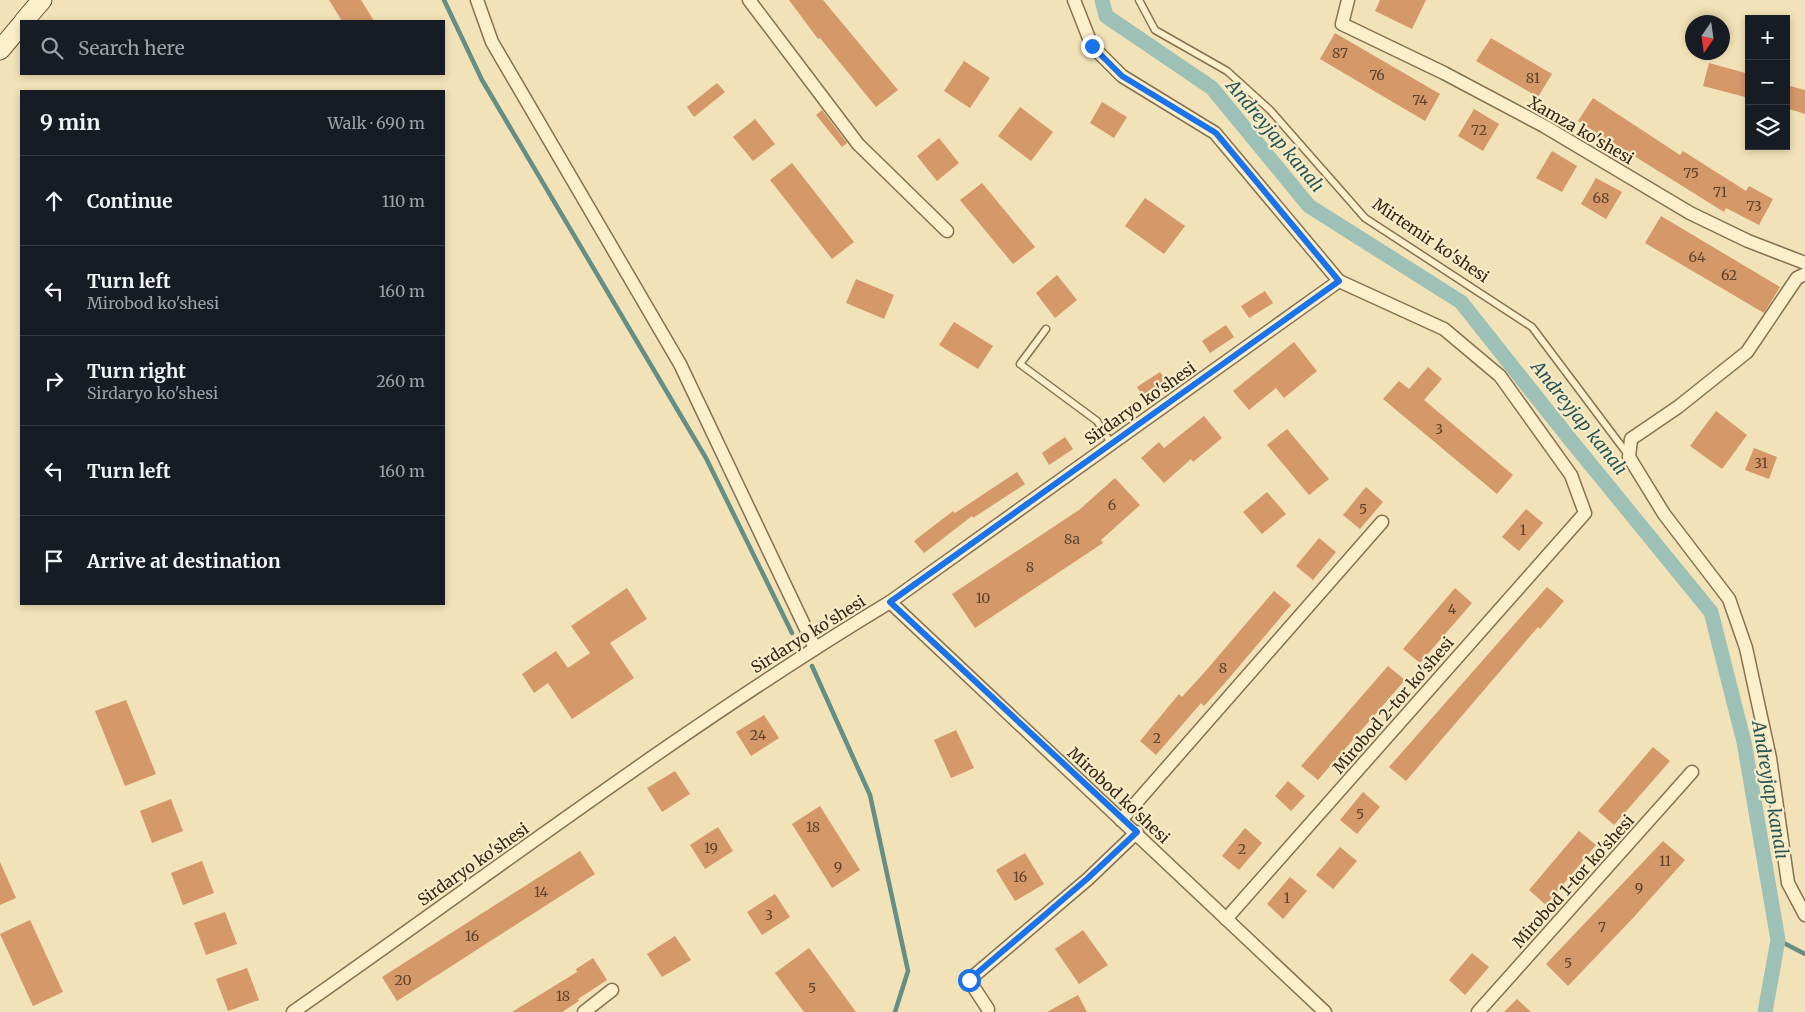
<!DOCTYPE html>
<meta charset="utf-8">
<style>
:root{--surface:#171b24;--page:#242831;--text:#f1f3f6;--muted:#9ea1a6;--line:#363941}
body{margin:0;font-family:Merriweather,serif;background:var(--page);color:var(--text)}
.controls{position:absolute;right:15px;top:15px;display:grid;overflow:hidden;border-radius:0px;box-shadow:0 2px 8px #0003}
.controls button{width:45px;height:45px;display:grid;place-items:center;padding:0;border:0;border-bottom:1px solid var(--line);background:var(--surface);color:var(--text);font:25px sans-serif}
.compass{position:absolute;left:1685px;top:15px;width:45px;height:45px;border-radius:50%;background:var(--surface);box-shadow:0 2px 8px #0003;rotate:193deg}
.stop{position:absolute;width:15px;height:15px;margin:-11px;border:4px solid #1a73e8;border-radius:50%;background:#fff}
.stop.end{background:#1a73e8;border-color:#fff;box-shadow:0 1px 5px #0008}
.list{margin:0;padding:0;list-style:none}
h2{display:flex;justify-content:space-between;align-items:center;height:65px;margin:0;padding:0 20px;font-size:21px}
h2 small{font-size:16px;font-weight:400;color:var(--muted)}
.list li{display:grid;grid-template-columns:32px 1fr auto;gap:15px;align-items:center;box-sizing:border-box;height:90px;padding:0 20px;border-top:1px solid var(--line)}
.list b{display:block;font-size:19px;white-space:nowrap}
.list p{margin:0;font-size:16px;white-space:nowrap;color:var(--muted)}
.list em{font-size:16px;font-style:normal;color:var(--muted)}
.icon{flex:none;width:28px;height:28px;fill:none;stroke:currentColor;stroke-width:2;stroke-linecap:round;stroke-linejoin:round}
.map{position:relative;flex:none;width:1805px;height:1012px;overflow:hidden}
.search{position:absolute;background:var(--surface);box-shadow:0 2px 8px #0003;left:20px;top:20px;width:425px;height:55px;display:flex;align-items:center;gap:12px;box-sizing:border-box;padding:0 18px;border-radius:0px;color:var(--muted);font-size:19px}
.panel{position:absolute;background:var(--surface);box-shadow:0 2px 8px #0003;left:20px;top:90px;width:425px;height:515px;border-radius:0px}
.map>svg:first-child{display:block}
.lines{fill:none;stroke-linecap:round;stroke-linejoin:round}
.stream{stroke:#658e85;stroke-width:4.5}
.canal{stroke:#9dc1b7;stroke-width:15}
.building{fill:#d49869}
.lane-casing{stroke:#887052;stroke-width:9}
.street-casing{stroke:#887052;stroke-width:15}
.secondary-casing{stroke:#6a5135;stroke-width:21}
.lane{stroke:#fcefcb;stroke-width:6}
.street{stroke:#fcefcb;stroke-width:12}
.secondary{stroke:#fcefcb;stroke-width:19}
.route{stroke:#1a73e8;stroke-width:6}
.labels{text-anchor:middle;stroke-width:4.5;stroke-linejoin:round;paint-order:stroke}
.number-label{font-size:14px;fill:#5d432c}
.street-label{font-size:16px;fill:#352718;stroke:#f8ebc7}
.water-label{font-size:18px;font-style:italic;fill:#265755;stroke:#f8ebc7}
</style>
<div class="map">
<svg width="1805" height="1012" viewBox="0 0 1805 1012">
<rect width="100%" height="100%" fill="#f2e2b7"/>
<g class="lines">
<g class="stream">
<polyline points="444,0 482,80 706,458 792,633"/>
<polyline points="812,666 870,795 908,971 895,1012"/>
<polyline points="1778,940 1805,954"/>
</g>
<polyline class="canal" points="1102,0 1106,16 1212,88 1309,206 1461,302 1569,438 1711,612 1744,742 1778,940 1765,1012"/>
</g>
<g class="building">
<polygon points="329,0 361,0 374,21 342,21"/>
<polygon points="789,0 823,0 898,90 876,107 820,38 818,39"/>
<polygon points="1380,0 1426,0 1412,29 1375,11"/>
<polygon points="1335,33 1440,94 1425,121 1320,59"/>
<polygon points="1491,38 1552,74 1538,97 1476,61"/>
<polygon points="964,61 990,78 970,108 944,91"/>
<polygon points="1709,63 1749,74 1749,98 1703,86"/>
<polygon points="717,83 725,92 694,117 687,107"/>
<polygon points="1786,85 1805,90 1805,114 1786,108"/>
<polygon points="1593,98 1680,155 1683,151 1746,191 1749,186 1773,199 1759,225 1726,208 1724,212 1578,121"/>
<polygon points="1102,102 1127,117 1114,138 1090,123"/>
<polygon points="1020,107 1053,132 1031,161 998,136"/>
<polygon points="1474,109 1499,124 1483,151 1458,136"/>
<polygon points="822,110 847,143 842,147 816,115"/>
<polygon points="755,119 775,144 753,161 733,137"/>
<polygon points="939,138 959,163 937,181 917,156"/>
<polygon points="1552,151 1577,166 1562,192 1536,178"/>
<polygon points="792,163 854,242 832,259 770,180"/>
<polygon points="1596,178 1622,192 1606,219 1581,204"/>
<polygon points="982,183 1035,247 1013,264 960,200"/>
<polygon points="1145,198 1185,226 1164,254 1125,226"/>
<polygon points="1661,216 1780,287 1764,313 1645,243"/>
<polygon points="1057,275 1077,300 1055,318 1036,293"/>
<polygon points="856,279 894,295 884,319 846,303"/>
<polygon points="1265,291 1273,303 1249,318 1241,306"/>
<polygon points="954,322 993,346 978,369 939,345"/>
<polygon points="1226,325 1234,337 1210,353 1202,341"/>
<polygon points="1294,342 1317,371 1284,398 1276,388 1249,410 1233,391"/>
<polygon points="1428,367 1442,379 1424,400 1513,475 1497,494 1383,399 1399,381 1409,389"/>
<polygon points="1160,372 1168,384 1145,399 1137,387"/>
<polygon points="1716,411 1747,435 1722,469 1690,446"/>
<polygon points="1204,416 1222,438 1193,462 1191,459 1164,483 1141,458 1159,442 1164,448"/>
<polygon points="1287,429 1329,479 1309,495 1267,445"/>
<polygon points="1065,437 1073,449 1049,465 1042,453"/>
<polygon points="1754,448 1777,457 1769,479 1745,470"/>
<polygon points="1017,472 1025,484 973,518 972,516 924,553 914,541 953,511 955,513"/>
<polygon points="1115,478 1140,505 1101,540 1103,543 975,628 952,594 1079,510"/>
<polygon points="1366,487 1383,502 1360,529 1343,515"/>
<polygon points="1267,492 1286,514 1262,534 1243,512"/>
<polygon points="1526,509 1543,523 1519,551 1502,537"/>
<polygon points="1319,538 1336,552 1313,580 1296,566"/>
<polygon points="1547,587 1564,601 1540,629 1538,627 1406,781 1389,767"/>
<polygon points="627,588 647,619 610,643 634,678 572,719 548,683 534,693 522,674 556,651 568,668 590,653 571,626"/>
<polygon points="1455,588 1472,603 1420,663 1403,649"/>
<polygon points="1274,591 1291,605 1224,684 1204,706 1201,703 1156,755 1140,741 1179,694 1182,697 1203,674"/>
<polygon points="1388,666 1405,680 1318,780 1301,766"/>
<polygon points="126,700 156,774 125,786 95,711"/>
<polygon points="764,715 779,738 751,756 736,732"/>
<polygon points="956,730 974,768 951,778 934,740"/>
<polygon points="1653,747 1670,761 1614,825 1598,811"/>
<polygon points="675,771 690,794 662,812 647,788"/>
<polygon points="1288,781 1305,796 1291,811 1275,796"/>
<polygon points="1363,792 1380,807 1357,834 1340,820"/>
<polygon points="171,799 183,831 152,843 140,811"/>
<polygon points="820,806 860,870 832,888 792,824"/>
<polygon points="718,827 733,851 705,869 690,845"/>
<polygon points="1245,828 1262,843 1239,870 1222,856"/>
<polygon points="1579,831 1596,845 1546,905 1529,890"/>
<polygon points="1663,841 1685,860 1633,918 1568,986 1546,964"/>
<polygon points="1340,847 1357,861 1333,889 1316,875"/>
<polygon points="580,851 595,874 397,1001 382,977"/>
<polygon points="1025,853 1044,884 1015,901 996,870"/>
<polygon points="202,861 214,893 183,905 171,873"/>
<polygon points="0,862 16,898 0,905"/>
<polygon points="1290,877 1307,891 1283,919 1267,904"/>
<polygon points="775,894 790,917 762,935 747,912"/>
<polygon points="225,912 237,944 206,955 194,923"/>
<polygon points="30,920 63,992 33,1006 0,934"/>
<polygon points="1083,930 1108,965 1079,984 1055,949"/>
<polygon points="675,936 691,960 662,977 647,954"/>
<polygon points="809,948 856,1012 804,1012 775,973"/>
<polygon points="1472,953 1489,967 1465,995 1449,980"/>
<polygon points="593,958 607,980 578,999 579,1001 562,1012 512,1012 577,972 576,969"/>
<polygon points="247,968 259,1000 228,1011 216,979"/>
<polygon points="1078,995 1087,1012 1047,1012"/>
<polygon points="1517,999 1531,1012 1504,1012"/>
</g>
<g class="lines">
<g class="lane-casing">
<g id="lane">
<polyline points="1139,0 1155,30 1227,71 1270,110 1365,218 1532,327 1629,456"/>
<polyline points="1046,329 1020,364 1097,421 1111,443"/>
</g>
</g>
<g class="street-casing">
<g id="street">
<polyline points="477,0 492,42 680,364 815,648"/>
<polyline points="749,0 858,144 947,231"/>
<polyline points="1074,0 1092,46 1122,76 1215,133 1339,281 1444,329 1500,376 1571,475 1585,513 1226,919"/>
<polyline points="1348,0 1342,24 1444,73 1544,126 1690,213 1748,241 1805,263"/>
<polyline points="1805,274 1797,278 1747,352 1678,407 1631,439 1629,457 1664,514 1729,599 1746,648 1770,758 1788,883 1805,915"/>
<polyline points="890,602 1325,1012"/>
<polyline points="1121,820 1382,522"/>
<polyline points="988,1009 969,980 1088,879 1137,832"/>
<path d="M293 1012C491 874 683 727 890 602L1339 281"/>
<polyline points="584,1012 612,990"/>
<polyline points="1478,1012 1692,772"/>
</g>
</g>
<g class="secondary-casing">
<g id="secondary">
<polyline points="24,21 42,0"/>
<polyline points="0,50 21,25"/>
</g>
</g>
<use href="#lane" class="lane"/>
<use href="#street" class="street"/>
<use href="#secondary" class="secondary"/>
</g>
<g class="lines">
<polyline class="route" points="969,980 1088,878 1137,832 890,602 1339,281 1216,133 1122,76 1092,46"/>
</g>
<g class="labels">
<g class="number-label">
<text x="1340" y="58">87</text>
<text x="1377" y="80">76</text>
<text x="1533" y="83">81</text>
<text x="1420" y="105">74</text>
<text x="1479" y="135">72</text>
<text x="1691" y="178">75</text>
<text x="1720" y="197">71</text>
<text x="1601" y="203">68</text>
<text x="1754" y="211">73</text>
<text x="1697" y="262">64</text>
<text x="1729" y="280">62</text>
<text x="1439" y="434">3</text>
<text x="1761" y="468">31</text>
<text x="1112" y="510">6</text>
<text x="1363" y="514">5</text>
<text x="1523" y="535">1</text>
<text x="1072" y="544">8a</text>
<text x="1030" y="572">8</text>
<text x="983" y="603">10</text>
<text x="1452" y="614">4</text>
<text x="1223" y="673">8</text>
<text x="758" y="740">24</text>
<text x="1157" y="743">2</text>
<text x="1360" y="819">5</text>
<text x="813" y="832">18</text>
<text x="711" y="853">19</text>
<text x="1242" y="854">2</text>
<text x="1665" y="866">11</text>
<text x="838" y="872">9</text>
<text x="1020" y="882">16</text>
<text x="1639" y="893">9</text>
<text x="541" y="897">14</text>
<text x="1287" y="903">1</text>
<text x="769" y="920">3</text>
<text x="1602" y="932">7</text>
<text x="472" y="941">16</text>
<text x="1568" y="968">5</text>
<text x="403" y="985">20</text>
<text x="812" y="993">5</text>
<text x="563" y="1001">18</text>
</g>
<g class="street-label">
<text transform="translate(1581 130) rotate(30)" y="6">Xamza ko'shesi</text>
<text transform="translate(1431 240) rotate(34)" y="6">Mirtemir ko'shesi</text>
<text transform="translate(1140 403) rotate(-35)" y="6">Sirdaryo ko'shesi</text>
<text transform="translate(808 634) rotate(-32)" y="6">Sirdaryo ko'shesi</text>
<text transform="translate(1393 705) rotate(-49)" y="6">Mirobod 2-tor ko'shesi</text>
<text transform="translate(1119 795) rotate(43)" y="6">Mirobod ko'shesi</text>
<text transform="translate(473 864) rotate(-35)" y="6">Sirdaryo ko'shesi</text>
<text transform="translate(1573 881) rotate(-48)" y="6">Mirobod 1-tor ko'shesi</text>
</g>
<g class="water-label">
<text transform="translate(1275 136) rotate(50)" y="6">Andreyjap kanalı</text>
<text transform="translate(1579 418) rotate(51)" y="6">Andreyjap kanalı</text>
<text transform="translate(1770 790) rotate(80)" y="6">Andreyjap kanalı</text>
</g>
</g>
</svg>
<div class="controls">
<button>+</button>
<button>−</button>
<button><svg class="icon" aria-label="layers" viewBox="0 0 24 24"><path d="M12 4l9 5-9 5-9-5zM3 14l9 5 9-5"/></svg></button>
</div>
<svg class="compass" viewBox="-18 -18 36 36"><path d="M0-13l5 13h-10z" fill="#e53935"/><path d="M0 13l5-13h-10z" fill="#9ea1a6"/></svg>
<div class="stop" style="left:969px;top:980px"></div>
<div class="stop end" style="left:1092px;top:46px"></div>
<div class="search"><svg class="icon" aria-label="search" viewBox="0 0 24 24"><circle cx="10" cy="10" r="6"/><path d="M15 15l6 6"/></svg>Search here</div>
<section class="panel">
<h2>9 min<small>Walk · 690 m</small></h2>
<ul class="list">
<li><svg class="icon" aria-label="ahead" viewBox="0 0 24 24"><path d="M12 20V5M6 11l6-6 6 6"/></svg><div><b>Continue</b></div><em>110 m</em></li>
<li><svg class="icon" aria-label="left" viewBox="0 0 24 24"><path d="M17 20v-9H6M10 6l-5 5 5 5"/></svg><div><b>Turn left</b><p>Mirobod ko'shesi</p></div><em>160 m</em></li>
<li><svg class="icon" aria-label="right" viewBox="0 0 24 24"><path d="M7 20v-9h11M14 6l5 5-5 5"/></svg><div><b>Turn right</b><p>Sirdaryo ko'shesi</p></div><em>260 m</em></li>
<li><svg class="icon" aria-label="left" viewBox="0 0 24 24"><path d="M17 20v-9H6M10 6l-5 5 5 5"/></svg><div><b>Turn left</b></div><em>160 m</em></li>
<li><svg class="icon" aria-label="arrive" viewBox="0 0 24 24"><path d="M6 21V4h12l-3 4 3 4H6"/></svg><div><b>Arrive at destination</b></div></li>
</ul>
</section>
</div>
